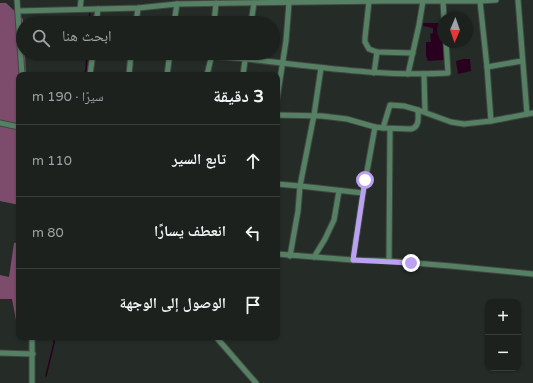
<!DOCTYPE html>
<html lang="ar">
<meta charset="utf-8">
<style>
:root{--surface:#1c211d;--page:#252926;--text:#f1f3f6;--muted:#a0a3a4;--line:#3a3e3b}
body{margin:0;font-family:"Varela Round","Noto Naskh Arabic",sans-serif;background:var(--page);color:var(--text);direction:rtl}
.controls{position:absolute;right:12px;bottom:12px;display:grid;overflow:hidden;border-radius:8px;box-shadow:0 1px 3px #0004}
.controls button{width:36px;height:36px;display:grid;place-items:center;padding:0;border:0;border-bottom:1px solid var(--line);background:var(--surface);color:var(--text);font:20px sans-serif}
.compass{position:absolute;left:437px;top:12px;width:36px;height:36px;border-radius:50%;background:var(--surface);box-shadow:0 1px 3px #0004;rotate:182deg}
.stop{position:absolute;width:12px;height:12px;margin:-9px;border:3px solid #bca0f2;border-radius:50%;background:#fff}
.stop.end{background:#bca0f2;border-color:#fff;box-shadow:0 1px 4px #0008}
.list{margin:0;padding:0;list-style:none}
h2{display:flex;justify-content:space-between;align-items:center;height:52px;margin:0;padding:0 16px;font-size:17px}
h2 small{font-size:13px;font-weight:400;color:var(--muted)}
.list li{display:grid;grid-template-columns:26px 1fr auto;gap:12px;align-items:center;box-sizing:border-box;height:72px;padding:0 16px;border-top:1px solid var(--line)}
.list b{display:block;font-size:15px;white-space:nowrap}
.list em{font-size:13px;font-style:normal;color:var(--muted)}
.icon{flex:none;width:22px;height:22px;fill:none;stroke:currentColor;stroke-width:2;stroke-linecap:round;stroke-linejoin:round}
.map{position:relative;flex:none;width:533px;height:383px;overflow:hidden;direction:ltr}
.search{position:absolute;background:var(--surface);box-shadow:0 1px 3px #0004;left:16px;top:16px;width:264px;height:44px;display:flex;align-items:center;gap:10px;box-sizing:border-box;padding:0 14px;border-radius:22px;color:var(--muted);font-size:15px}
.panel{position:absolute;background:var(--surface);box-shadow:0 1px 3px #0004;left:16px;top:72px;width:264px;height:268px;border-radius:8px;direction:rtl}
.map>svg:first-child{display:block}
.forest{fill:#7d4b6c}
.water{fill:#29001f}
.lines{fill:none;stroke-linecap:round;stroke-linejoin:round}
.stream{stroke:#29001f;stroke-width:1.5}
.minor-casing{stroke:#404742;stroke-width:7}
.minor{stroke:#568064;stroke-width:5}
.route{stroke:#bca0f2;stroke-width:5}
</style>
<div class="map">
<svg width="533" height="383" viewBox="0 0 533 383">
<rect width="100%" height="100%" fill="#252c27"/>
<g class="forest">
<polygon points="0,3 6,3 23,19 23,53 25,53 26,75 19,75 19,205 0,201"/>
<polygon points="19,242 19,326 17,326 12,299 0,299 0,275 9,277 14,243"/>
</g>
<g class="water">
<path d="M424 23H438C443 28 443 35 443 42H444L446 57 443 60 428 61 426 56V42H431L430 34 433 33V28L423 26 422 24Z"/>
<polygon points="463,59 470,59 471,71 458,74 456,61"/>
</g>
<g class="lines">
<g class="stream">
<polyline points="89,23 90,12"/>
<polyline points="84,75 86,70 87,53"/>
<polyline points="46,376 54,343 54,337"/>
</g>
<g class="minor-casing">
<g id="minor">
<polyline points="17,0 22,75"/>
<polyline points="518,0 527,114"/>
<polyline points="369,1 365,38 365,42 369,49 377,52 413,53"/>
<polyline points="443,1 444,18"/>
<polyline points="480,1 487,67 491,121"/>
<polyline points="80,9 81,0"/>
<polyline points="18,11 138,8 177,4 234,3 385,1 480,1 496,0"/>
<polyline points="96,23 98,9"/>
<polyline points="136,23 138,8"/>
<polyline points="174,23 177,4"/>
<polyline points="214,23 216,3"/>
<polyline points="251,23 254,3"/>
<path d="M122 53C164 55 205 55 246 59 313 66 380 77 448 73L446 42"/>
<polyline points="487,67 522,61"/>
<polyline points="374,73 377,52"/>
<polyline points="408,74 419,25 423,1"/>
<polyline points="424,74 425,112"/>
<polyline points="90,75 93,53"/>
<polyline points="129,75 131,53"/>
<polyline points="167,75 170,53"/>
<polyline points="207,75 212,54"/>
<polyline points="243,75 246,53"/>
<polyline points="277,99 286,41 289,3"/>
<path d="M277 115 322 116 347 119 375 127 383 128 411 129C420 127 418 117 418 110"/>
<polyline points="0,123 19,127"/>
<polyline points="383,128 390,105 404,106 418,110 451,122 464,124 491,121 533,113"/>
<polyline points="277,184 300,186 363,193"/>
<polyline points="277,254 353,260 389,261 451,266 533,274"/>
<polyline points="290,256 298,211 300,186 314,115 321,68"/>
<polyline points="314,257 325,239 334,220 339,191"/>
<polyline points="353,260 363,193 375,127"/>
<polyline points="389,261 390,129"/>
<polyline points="32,337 32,383"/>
<polyline points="216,337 256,383"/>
<polyline points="0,353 33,354"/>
</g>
</g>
<use href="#minor" class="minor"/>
</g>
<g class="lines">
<polyline class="route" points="365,180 353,260 411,263"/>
</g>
</svg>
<div class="controls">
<button>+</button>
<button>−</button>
</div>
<svg class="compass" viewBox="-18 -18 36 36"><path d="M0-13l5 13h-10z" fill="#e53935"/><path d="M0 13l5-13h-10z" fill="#a0a3a4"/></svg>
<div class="stop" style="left:365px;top:180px"></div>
<div class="stop end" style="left:411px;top:263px"></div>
<div class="search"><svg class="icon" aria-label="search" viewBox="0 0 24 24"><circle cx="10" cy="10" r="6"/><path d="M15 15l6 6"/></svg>ابحث هنا</div>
<section class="panel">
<h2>3 دقيقة<small>سيرًا · 190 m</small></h2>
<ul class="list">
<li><svg class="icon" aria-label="ahead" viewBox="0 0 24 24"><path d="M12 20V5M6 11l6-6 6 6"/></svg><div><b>تابع السير</b></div><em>110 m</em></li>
<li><svg class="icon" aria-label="left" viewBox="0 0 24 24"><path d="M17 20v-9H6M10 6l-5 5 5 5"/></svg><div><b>انعطف يسارًا</b></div><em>80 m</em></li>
<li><svg class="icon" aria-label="arrive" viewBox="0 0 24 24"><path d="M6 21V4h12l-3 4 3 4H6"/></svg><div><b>الوصول إلى الوجهة</b></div></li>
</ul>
</section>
</div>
